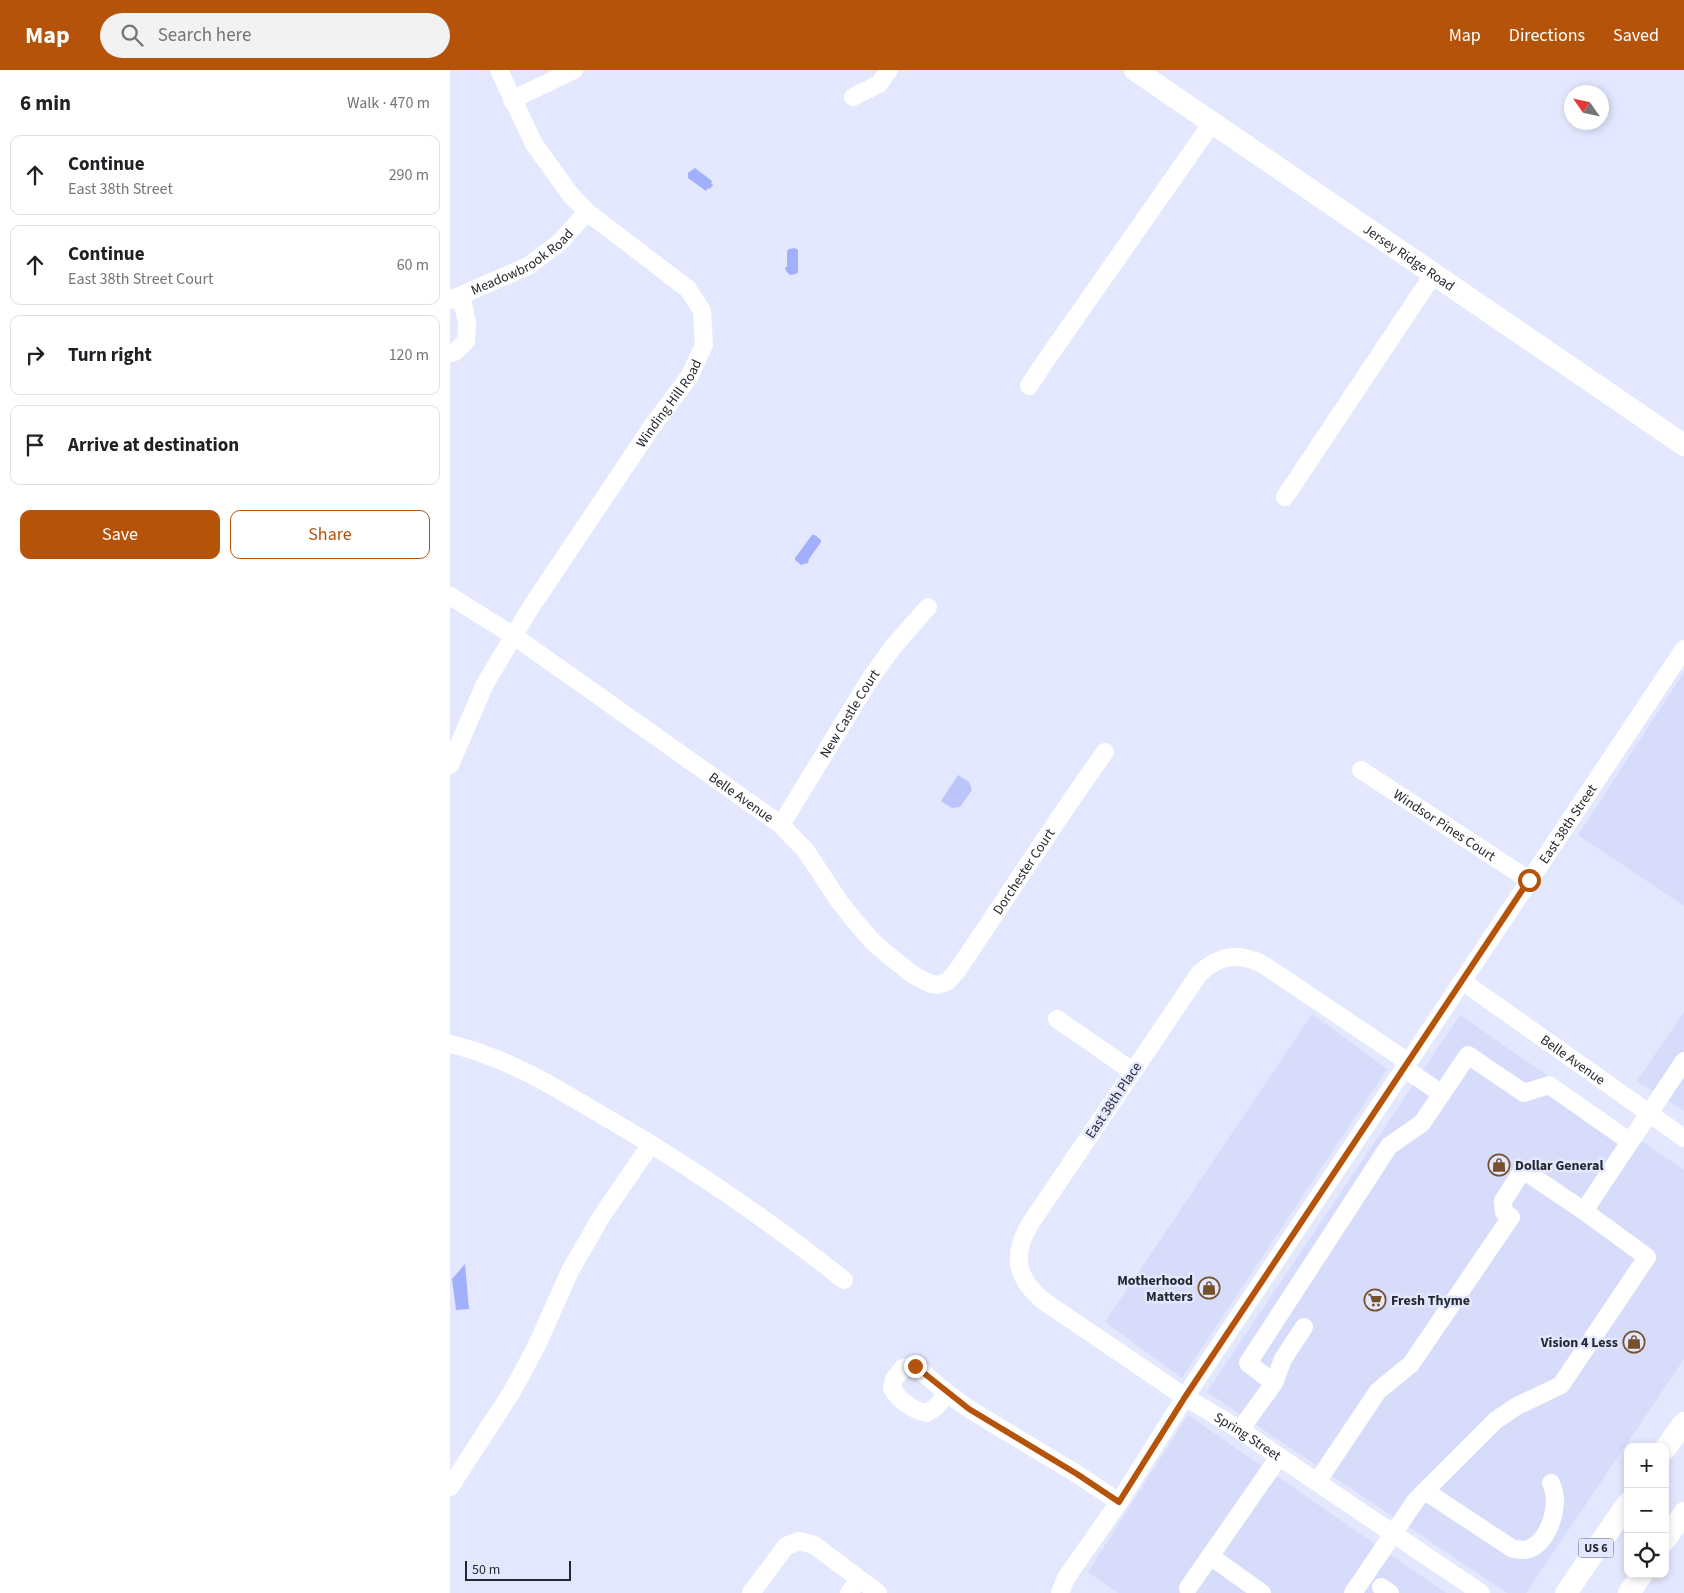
<!DOCTYPE html>
<meta charset="utf-8">
<style>
:root{--surface:#fff;--page:#f2f2f2;--text:#202124;--muted:#757577;--line:#e0e0e0;--accent:#b45309}
body{margin:0;font-family:"Source Sans 3",sans-serif;background:var(--page);color:var(--text)}
.controls{position:absolute;right:15px;bottom:15px;display:grid;overflow:hidden;border-radius:10px;box-shadow:0 2px 8px #0003}
.controls button{width:45px;height:45px;display:grid;place-items:center;padding:0;border:0;border-bottom:1px solid var(--line);background:var(--surface);color:var(--text);font:25px sans-serif}
.compass{position:absolute;left:1114px;top:15px;width:45px;height:45px;border-radius:50%;background:var(--surface);box-shadow:0 2px 8px #0003;rotate:304deg}
.scale{position:absolute;left:15px;bottom:12px;width:106px;box-sizing:border-box;padding-left:5px;border:2px solid #262830;border-top:0;font-size:14px;line-height:18px;white-space:nowrap;color:#262830;-webkit-text-stroke:4px #e3e8ff;paint-order:stroke}
.stop{position:absolute;width:15px;height:15px;margin:-11px;border:4px solid #b45309;border-radius:50%;background:#fff}
.stop.end{background:#b45309;border-color:#fff;box-shadow:0 1px 5px #0008}
.list{margin:0;padding:0;list-style:none}
h2{display:flex;justify-content:space-between;align-items:center;height:65px;margin:0;padding:0 20px;font-size:21px}
h2 small{font-size:16px;font-weight:400;color:var(--muted)}
.list li{display:grid;grid-template-columns:32px 1fr auto;gap:15px;align-items:center;box-sizing:border-box;height:80px;margin:0 10px 10px;padding:0 10px;border:1px solid var(--line);border-radius:10px}
.list b{display:block;font-size:19px;white-space:nowrap}
.list p{margin:0;font-size:16px;white-space:nowrap;color:var(--muted)}
.list em{font-size:16px;font-style:normal;color:var(--muted)}
.actions{display:flex;gap:10px;padding:15px 20px}
.actions a{flex:1;padding:11px 0;border:1px solid var(--accent);border-radius:10px;text-align:center;font-size:18px;color:var(--accent)}
.actions .main{background:var(--accent);color:#fff}
.icon{flex:none;width:28px;height:28px;fill:none;stroke:currentColor;stroke-width:2;stroke-linecap:round;stroke-linejoin:round}
.map{position:relative;flex:none;width:1234px;height:1523px;overflow:hidden}
header{display:flex;align-items:center;gap:30px;box-sizing:border-box;height:70px;padding:0 25px;background:var(--accent);color:#fff}
header strong{font-size:24px}
nav{display:flex;gap:28px;margin-inline-start:auto;font-size:18px}
.search{width:350px;height:45px;background:var(--page);display:flex;align-items:center;gap:12px;box-sizing:border-box;padding:0 18px;border-radius:28px;color:var(--muted);font-size:19px}
main{display:flex}
aside{flex:1;background:var(--surface)}
.map>svg:first-child{display:block}
.built{fill:#d6dcfa}
.green{fill:#bbc5f9}
.water{fill:#a2affd}
.lines{fill:none;stroke-linecap:round;stroke-linejoin:round}
.minor{stroke:#fff;stroke-width:18}
.major{stroke:#fff;stroke-width:22}
.route{stroke:#b45309;stroke-width:6}
.labels{text-anchor:middle;stroke-width:5;stroke-linejoin:round;paint-order:stroke}
.shield{fill:#e3e8ff;stroke:#5f626e;stroke-width:1}
.shield-label{font-size:12px;font-weight:bold;fill:#262830}
.street-label{font-size:14px;fill:#262830;stroke:#e3e8ff}
.poi-label{font-size:14px;font-weight:bold;fill:#262830;stroke:#e3e8ff;text-anchor:start}
</style>
<header>
<strong>Map</strong>
<div class="search"><svg class="icon" aria-label="search" viewBox="0 0 24 24"><circle cx="10" cy="10" r="6"/><path d="M15 15l6 6"/></svg>Search here</div>
<nav><a>Map</a><a>Directions</a><a>Saved</a></nav>
</header>
<main>
<aside>
<h2>6 min<small>Walk · 470 m</small></h2>
<ul class="list">
<li><svg class="icon" aria-label="ahead" viewBox="0 0 24 24"><path d="M12 20V5M6 11l6-6 6 6"/></svg><div><b>Continue</b><p>East 38th Street</p></div><em>290 m</em></li>
<li><svg class="icon" aria-label="ahead" viewBox="0 0 24 24"><path d="M12 20V5M6 11l6-6 6 6"/></svg><div><b>Continue</b><p>East 38th Street Court</p></div><em>60 m</em></li>
<li><svg class="icon" aria-label="right" viewBox="0 0 24 24"><path d="M7 20v-9h11M14 6l5 5-5 5"/></svg><div><b>Turn right</b></div><em>120 m</em></li>
<li><svg class="icon" aria-label="arrive" viewBox="0 0 24 24"><path d="M6 21V4h12l-3 4 3 4H6"/></svg><div><b>Arrive at destination</b></div></li>
</ul>
<div class="actions"><a class="main">Save</a><a>Share</a></div>
</aside>
<div class="map">
<svg width="1234" height="1523" viewBox="0 0 1234 1523">
<rect width="100%" height="100%" fill="#e3e8ff"/>
<g class="built">
<polygon points="1234,602 1234,836 1128,765"/>
<polygon points="1234,942 1234,1041 1187,1011"/>
<polygon points="862,944 937,999 732,1308 655,1252"/>
<polygon points="1010,945 1234,1100 1234,1289 1076,1523 1057,1523 757,1322"/>
<polygon points="738,1345 996,1523 668,1523 638,1502"/>
</g>
<polygon class="green" points="508,705 519,712 522,720 510,737 502,738 491,731"/>
<g class="water">
<polygon points="245,98 262,111 261,113 263,115 260,119 258,118 256,121 238,108 238,103"/>
<polygon points="345,178 348,180 348,202 346,204 340,205 336,201 335,197 337,197 337,181 339,179"/>
<polygon points="362,465 365,465 371,470 371,472 359,489 358,493 351,495 345,490 345,488"/>
<polygon points="15,1194 19,1239 6,1240 2,1209"/>
</g>
<g class="lines">
<g class="minor">
<polyline points="403,27 429,14 439,0"/>
<polyline points="62,30 124,0"/>
<path id="s1" d="M0 230 78 196 108 174 137 142"/>
<polyline points="0,283 5,282 16,271 17,252 11,226"/>
<polyline points="579,316 594,293 762,53"/>
<polyline points="835,427 983,205"/>
<path id="s2" d="M0 526 64 566 331 755 356 781 389 831 404 850 423 872 442 888 463 905 481 914 488 915 498 911 506 902C556 829 603 754 655 682"/>
<path id="s3" d="M0 695 35 614 81 537 201 358 239 307 254 275 252 241 238 219 137 142 120 124 84 74 49 0"/>
<path id="s4" d="M911 700 1079 810"/>
<path id="s5" d="M331 755 420 609 443 577 478 537"/>
<path id="s6" d="M1012 911 1234 1068"/>
<polyline points="607,949 682,1001"/>
<path d="M0 974C12 977 24 980 36 985 76 999 114 1023 150 1044 236 1093 317 1149 394 1210"/>
<path id="s7" d="M958 992 814 895C788 882 770 884 749 904L580 1154C561 1186 566 1209 595 1232L735 1327 790 1360 1031 1523"/>
<polyline points="954,998 992,1024"/>
<polyline points="1134,1141 1234,991"/>
<path d="M465 1296 497 1323 486 1337 477 1343C464 1341 448 1330 442 1318L444 1309 453 1298Z"/>
<polyline points="824,1313 798,1293 939,1076 972,1053 1018,985 1074,1023 1099,1015 1179,1071"/>
<polyline points="497,1323 519,1339 627,1404 669,1432"/>
<polyline points="790,1360 824,1313 833,1289 854,1257"/>
<polyline points="867,1412 928,1321 961,1294 1061,1147 1054,1142 1053,1131 1073,1100 1134,1141 1197,1187 1111,1315 1067,1336 1046,1350 966,1430 903,1523"/>
<polyline points="0,1417 63,1320 87,1275 120,1201 151,1147 201,1074"/>
<path d="M975 1421 1063 1479C1067 1479 1072 1480 1075 1480 1096 1476 1105 1447 1105 1429 1105 1424 1103 1418 1101 1413"/>
<polyline points="760,1486 812,1523"/>
<polyline points="931,1517 940,1523"/>
<polyline points="738,1518 829,1387"/>
<polyline points="301,1523 336,1476 349,1471 364,1475 428,1523"/>
<polyline points="399,1523 409,1509"/>
<path id="s8" d="M610 1523 616 1508 669 1432 735 1327 1234 579"/>
</g>
<g class="major">
<path id="s9" d="M685 0 1234 375"/>
<polyline points="1215,1379 1234,1353"/>
<polyline points="1215,1470 1234,1443"/>
<polyline points="1116,1523 1178,1433"/>
<polyline points="1179,1523 1192,1504"/>
</g>
</g>
<g class="lines">
<polyline class="route" points="465,1296 519,1339 627,1404 669,1432 735,1327 1079,810"/>
</g>
<defs>
<g id="shop-ring" transform="scale(1.125)"><circle r="9.5" fill="#e3e8ff" stroke="#76512c" stroke-width="1.5"/><path d="M-5-2.5h2.3a2.7 3.5 0 0 1 5.4 0H5L5.5 6h-11ZM-1.5-2.5h3a1.5 2.3 0 0 0-3 0Z" fill="#76512c"/></g>
<g id="supermarket-ring" transform="scale(1.125)"><circle r="9.5" fill="#e3e8ff" stroke="#76512c" stroke-width="1.5"/><path d="M-6-5.5h2.5l.6 2H6L4.5 2H-2.5L-4.4-4H-6ZM-1.5 3.2a1.3 1.3 0 1 0 .1 0ZM3 3.2a1.3 1.3 0 1 0 .1 0Z" fill="#76512c"/></g>
</defs>
<g fill-rule="evenodd">
<use href="#shop-ring" x="1049" y="1095"/>
<use href="#shop-ring" x="759" y="1218"/>
<use href="#supermarket-ring" x="925" y="1230"/>
<use href="#shop-ring" x="1184" y="1272"/>
</g>
<g class="labels">
<rect class="shield" x="1128.5" y="1468.5" width="35" height="19" rx="4"/>
<g class="shield-label">
<text x="1146" y="1482">US 6</text>
</g>
<g class="street-label">
<text dy="5" stroke="none"><textPath href="#s9" startOffset="332">Jersey Ridge Road</textPath></text>
<text dy="5" stroke="none"><textPath href="#s1" startOffset="82">Meadowbrook Road</textPath></text>
<text dy="5" stroke="none"><textPath href="#s3" startOffset="424">Winding Hill Road</textPath></text>
<text dy="5" stroke="none"><textPath href="#s5" startOffset="131">New Castle Court</textPath></text>
<text dy="5" stroke="none"><textPath href="#s2" startOffset="354">Belle Avenue</textPath></text>
<text dy="5" stroke="none"><textPath href="#s8" startOffset="922">East 38th Street</textPath></text>
<text dy="5" stroke="none"><textPath href="#s4" startOffset="100">Windsor Pines Court</textPath></text>
<text dy="5" stroke="none"><textPath href="#s2" startOffset="775">Dorchester Court</textPath></text>
<text dy="5" stroke="none"><textPath href="#s6" startOffset="136">Belle Avenue</textPath></text>
<text transform="translate(663 1030) rotate(-56)" y="5">East 38th Place</text>
<text dy="5" stroke="none"><textPath href="#s7" startOffset="879">Spring Street</textPath></text>
</g>
<g class="poi-label">
<text x="1065" y="1100">Dollar General</text>
<text x="743" y="1215" text-anchor="end">Motherhood<tspan x="743" dy="16">Matters</tspan></text>
<text x="941" y="1235">Fresh Thyme</text>
<text x="1168" y="1277" text-anchor="end">Vision 4 Less</text>
</g>
</g>
</svg>
<div class="controls">
<button>+</button>
<button>−</button>
<button><svg class="icon" aria-label="locate" viewBox="0 0 24 24"><circle cx="12" cy="12" r="6"/><path d="M12 2v4M12 18v4M2 12h4M18 12h4"/></svg></button>
</div>
<svg class="compass" viewBox="-18 -18 36 36"><path d="M0-13l5 13h-10z" fill="#e53935"/><path d="M0 13l5-13h-10z" fill="#757577"/></svg>
<div class="scale">50 m</div>
<div class="stop" style="left:1079px;top:810px"></div>
<div class="stop end" style="left:465px;top:1296px"></div>
</div>
</main>
